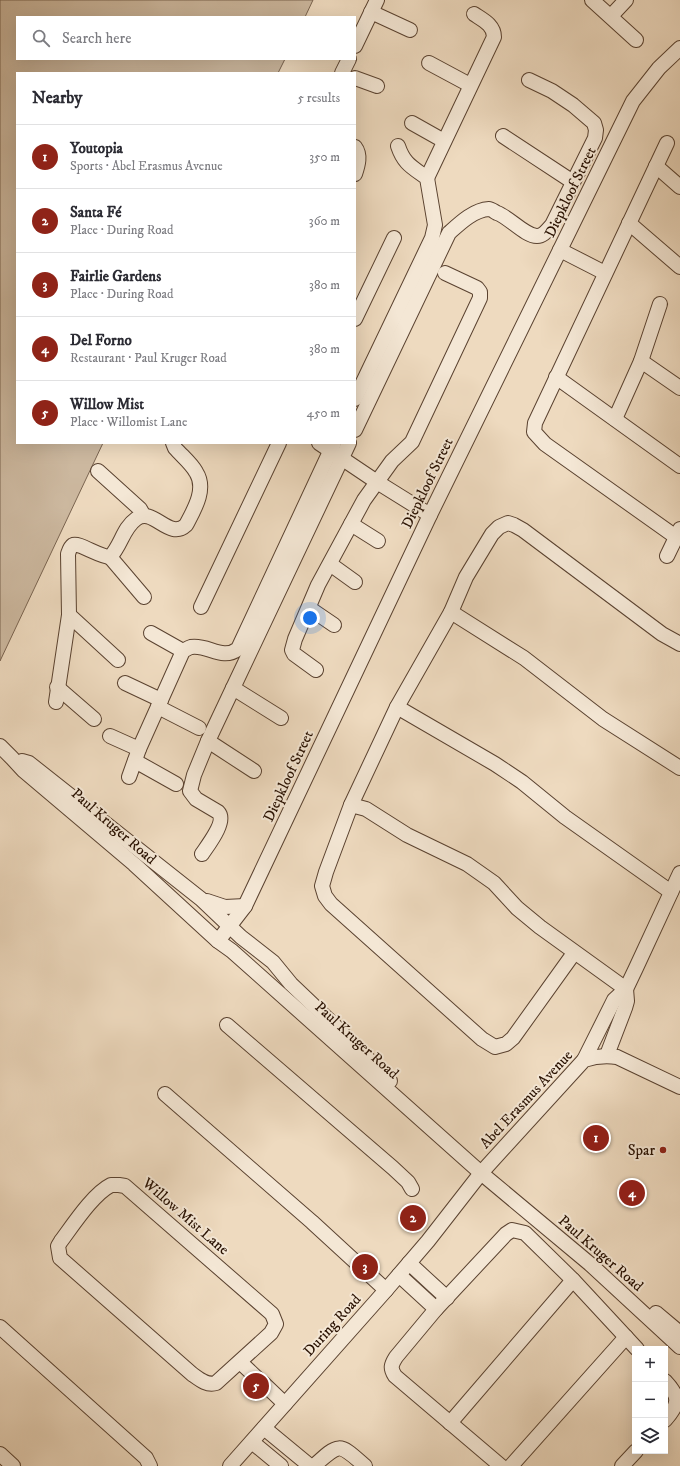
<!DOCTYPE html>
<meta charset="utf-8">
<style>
:root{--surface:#fff;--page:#f7f7f7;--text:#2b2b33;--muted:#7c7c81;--line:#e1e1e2;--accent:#8f2418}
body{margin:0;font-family:"IM FELL DW Pica",serif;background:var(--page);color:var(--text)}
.controls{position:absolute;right:12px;bottom:12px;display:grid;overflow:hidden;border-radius:0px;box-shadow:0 4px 16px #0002}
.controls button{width:36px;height:36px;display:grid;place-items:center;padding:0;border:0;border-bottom:1px solid var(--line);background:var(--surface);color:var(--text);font:20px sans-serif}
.you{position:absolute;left:310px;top:618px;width:14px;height:14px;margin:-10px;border:3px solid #fff;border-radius:50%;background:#1a73e8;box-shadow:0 0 0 6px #1a73e833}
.badge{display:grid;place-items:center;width:26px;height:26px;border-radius:50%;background:var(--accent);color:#fff;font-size:13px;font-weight:700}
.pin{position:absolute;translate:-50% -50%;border:2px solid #fff;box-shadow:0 1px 4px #0006}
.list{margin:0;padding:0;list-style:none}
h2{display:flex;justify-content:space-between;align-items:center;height:52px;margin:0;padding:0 16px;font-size:17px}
h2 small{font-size:13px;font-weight:400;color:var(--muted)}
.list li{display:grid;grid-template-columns:26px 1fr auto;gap:12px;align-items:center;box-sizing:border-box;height:64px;padding:0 16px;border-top:1px solid var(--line)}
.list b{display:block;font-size:15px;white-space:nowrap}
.list p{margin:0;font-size:13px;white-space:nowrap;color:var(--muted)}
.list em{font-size:13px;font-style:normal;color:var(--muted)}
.icon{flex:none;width:22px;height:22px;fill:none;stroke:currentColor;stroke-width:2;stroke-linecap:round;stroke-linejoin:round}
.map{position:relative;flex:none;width:680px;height:1466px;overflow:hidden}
.search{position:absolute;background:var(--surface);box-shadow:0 4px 16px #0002;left:16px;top:16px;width:340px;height:44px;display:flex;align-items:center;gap:10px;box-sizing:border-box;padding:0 14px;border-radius:0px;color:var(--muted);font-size:15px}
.panel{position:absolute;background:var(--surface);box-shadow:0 4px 16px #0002;left:16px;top:72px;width:340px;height:372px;border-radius:0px}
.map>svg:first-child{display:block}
.green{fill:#ccb89f;stroke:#7a6450}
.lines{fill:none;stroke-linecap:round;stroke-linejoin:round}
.minor-casing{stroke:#5a4230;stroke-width:16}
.minor{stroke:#f4e7d5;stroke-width:14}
.poi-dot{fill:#8f2418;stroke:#f4e7d5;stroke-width:1.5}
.labels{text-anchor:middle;stroke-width:4;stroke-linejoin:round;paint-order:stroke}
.street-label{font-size:15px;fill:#281000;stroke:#f4e7d5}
.poi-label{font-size:15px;fill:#281000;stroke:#f4e7d5;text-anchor:end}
</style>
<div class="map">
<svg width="680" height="1466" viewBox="0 0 680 1466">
<rect width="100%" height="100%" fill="#eedabf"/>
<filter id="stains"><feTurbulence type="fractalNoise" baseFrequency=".005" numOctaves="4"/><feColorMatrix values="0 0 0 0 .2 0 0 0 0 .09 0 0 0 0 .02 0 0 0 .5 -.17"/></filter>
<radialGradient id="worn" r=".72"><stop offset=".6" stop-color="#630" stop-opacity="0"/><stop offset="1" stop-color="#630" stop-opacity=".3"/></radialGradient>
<polygon class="green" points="0,0 313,0 305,17 17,17 17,59 285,59 278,73 17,73 17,443 103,443 0,661"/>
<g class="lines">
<g class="minor-casing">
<g id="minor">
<polyline points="592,0 636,40"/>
<polyline points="371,12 410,30"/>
<polyline points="611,16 626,0"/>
<polyline points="355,46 377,0"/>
<polyline points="429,63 470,85"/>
<polyline points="342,73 349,59"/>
<polyline points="355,78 377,86"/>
<polyline points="412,123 444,141"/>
<polyline points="503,136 573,182"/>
<polyline points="667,143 535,423 534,432 545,444 676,537"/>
<path d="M355 147C361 155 358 165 355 174"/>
<polyline points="656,166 680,187"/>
<path d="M427 178 494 37C494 25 483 20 474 14"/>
<polyline points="629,223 680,267"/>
<polyline points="560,250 605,273"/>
<polyline points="355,319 394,238"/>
<polyline points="641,361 680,388"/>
<polyline points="556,377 680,466"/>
<path d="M355 399 432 238 435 225 427 178C412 167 404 164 398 146"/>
<polyline points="615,419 641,361 660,304"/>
<path d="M355 430 449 233C459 224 473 210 489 209 491 209 495 212 497 213 509 217 525 236 537 236 544 236 548 229 552 225L595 138 596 130 594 123 573 105 552 91 529 80"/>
<polyline points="319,443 377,482 430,515"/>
<polyline points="98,471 140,509 144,516"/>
<polyline points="351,524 378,541"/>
<polyline points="667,556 680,529"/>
<polyline points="110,557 144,597"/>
<polyline points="330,564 355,582"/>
<polyline points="201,607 279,443"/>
<polyline points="309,608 334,625"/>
<polyline points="451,612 524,658 603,719 680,768"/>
<polyline points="69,615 118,660"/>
<polyline points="151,633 183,651"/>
<polyline points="316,670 294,654 292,650 295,639 318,585 364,500 392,461 412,442 480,298 480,292 477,288 445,273"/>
<polyline points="125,683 161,700"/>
<polyline points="57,687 94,719"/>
<polyline points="233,688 208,741 254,771"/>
<path d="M56 702 69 615 68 554C69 551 70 547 73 545 78 542 100 557 110 557 121 546 123 528 136 519 153 506 169 541 186 525 194 510 207 489 196 472 191 463 182 456 175 448L173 443"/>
<polyline points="158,707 199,728"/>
<polyline points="397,707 495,764 522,782 565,817 671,892"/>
<polyline points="281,718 233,688 349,443"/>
<polyline points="110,736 139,749"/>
<polyline points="0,746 12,758 24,771 134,864 218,941 232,951 481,1173 590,1264 680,1347"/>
<polyline points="22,761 29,763 201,899 241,937 273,962 291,984 332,1023 390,1081"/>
<polyline points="135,761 176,784"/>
<path d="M129 777 139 749 183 651C185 650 188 648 191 647 208 644 222 661 238 649L334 443"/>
<polyline points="351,805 366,809 407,835 467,864 494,883 517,908 540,927 626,989 627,1001 625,1008 607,1055"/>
<path d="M202 854C208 845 227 821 218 812L196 799 190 791 194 775 208 741"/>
<polyline points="207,901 225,907 245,906"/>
<polyline points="218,941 245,906 430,515 633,101 659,68 680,48"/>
<polyline points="574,953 513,1038 506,1044 495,1047 482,1039 331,904 325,896 322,886 326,872 351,805 397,707 451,612 466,577 492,534 499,527 508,523 514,525 523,530 662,634 680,644"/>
<polyline points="227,1025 393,1168 408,1182 412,1189"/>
<polyline points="584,1060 614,1000 626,989 636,968 680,873"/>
<polyline points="165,1094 312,1222 386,1290"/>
<path d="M111 1185H119L125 1186 272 1314 276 1324 271 1333 216 1383C207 1386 199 1379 192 1374L60 1258 58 1246 61 1241C73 1225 93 1194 111 1185Z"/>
<polyline points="409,1263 447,1298"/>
<polyline points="399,1275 436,1309"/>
<polyline points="656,1313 680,1333"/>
<polyline points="0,1327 146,1458 150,1466"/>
<polyline points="240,1362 258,1379"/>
<path d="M665 1381C680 1397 680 1403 665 1420"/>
<polyline points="263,1383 285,1404"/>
<polyline points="450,1423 573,1280"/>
<polyline points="264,1428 310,1466"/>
<polyline points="252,1442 281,1466"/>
<polyline points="0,1454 13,1466"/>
<path d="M230 1466 386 1290 428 1241 481 1173 584 1060C596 1056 605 1055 617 1057L680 1087"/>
<path d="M314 1466C340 1442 339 1443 365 1466"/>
<path d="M501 1466 395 1376C390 1368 391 1365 396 1357L436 1309 506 1234 512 1230 525 1233 573 1280 637 1349"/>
<polyline points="511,1466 626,1337"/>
<polyline points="622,1466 636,1451"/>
</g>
</g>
<use href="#minor" class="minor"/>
</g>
<circle class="poi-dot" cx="663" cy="1150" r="4"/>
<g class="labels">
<g class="street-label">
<text transform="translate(570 192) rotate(-64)" y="5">Diepkloof Street</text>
<text transform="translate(427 483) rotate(-64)" y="5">Diepkloof Street</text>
<text transform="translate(288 776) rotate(-65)" y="5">Diepkloof Street</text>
<text transform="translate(114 826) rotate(41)" y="5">Paul Kruger Road</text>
<text transform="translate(357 1040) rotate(42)" y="5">Paul Kruger Road</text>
<text transform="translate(526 1099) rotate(-47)" y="5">Abel Erasmus Avenue</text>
<text transform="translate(186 1216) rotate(41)" y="5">Willow Mist Lane</text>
<text transform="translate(601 1253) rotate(41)" y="5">Paul Kruger Road</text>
<text transform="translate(332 1325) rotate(-48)" y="5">During Road</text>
</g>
<g class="poi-label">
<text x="655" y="1155">Spar</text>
</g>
</g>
<rect width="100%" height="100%" filter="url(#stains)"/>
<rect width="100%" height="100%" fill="url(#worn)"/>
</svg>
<div class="controls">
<button>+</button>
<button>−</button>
<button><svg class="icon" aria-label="layers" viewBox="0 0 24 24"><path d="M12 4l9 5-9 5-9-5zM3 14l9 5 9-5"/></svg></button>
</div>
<div class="you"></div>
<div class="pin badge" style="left:596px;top:1138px">1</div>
<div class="pin badge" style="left:413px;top:1218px">2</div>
<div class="pin badge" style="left:365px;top:1267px">3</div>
<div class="pin badge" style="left:632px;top:1193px">4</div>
<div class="pin badge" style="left:256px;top:1386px">5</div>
<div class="search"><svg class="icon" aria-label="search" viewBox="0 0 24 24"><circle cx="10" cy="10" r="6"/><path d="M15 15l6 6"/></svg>Search here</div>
<section class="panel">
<h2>Nearby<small>5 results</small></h2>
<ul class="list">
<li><span class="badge">1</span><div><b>Youtopia</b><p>Sports · Abel Erasmus Avenue</p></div><em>350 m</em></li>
<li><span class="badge">2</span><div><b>Santa Fé</b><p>Place · During Road</p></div><em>360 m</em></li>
<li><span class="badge">3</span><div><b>Fairlie Gardens</b><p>Place · During Road</p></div><em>380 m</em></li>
<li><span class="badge">4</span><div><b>Del Forno</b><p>Restaurant · Paul Kruger Road</p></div><em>380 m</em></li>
<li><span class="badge">5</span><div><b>Willow Mist</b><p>Place · Willomist Lane</p></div><em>450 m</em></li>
</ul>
</section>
</div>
